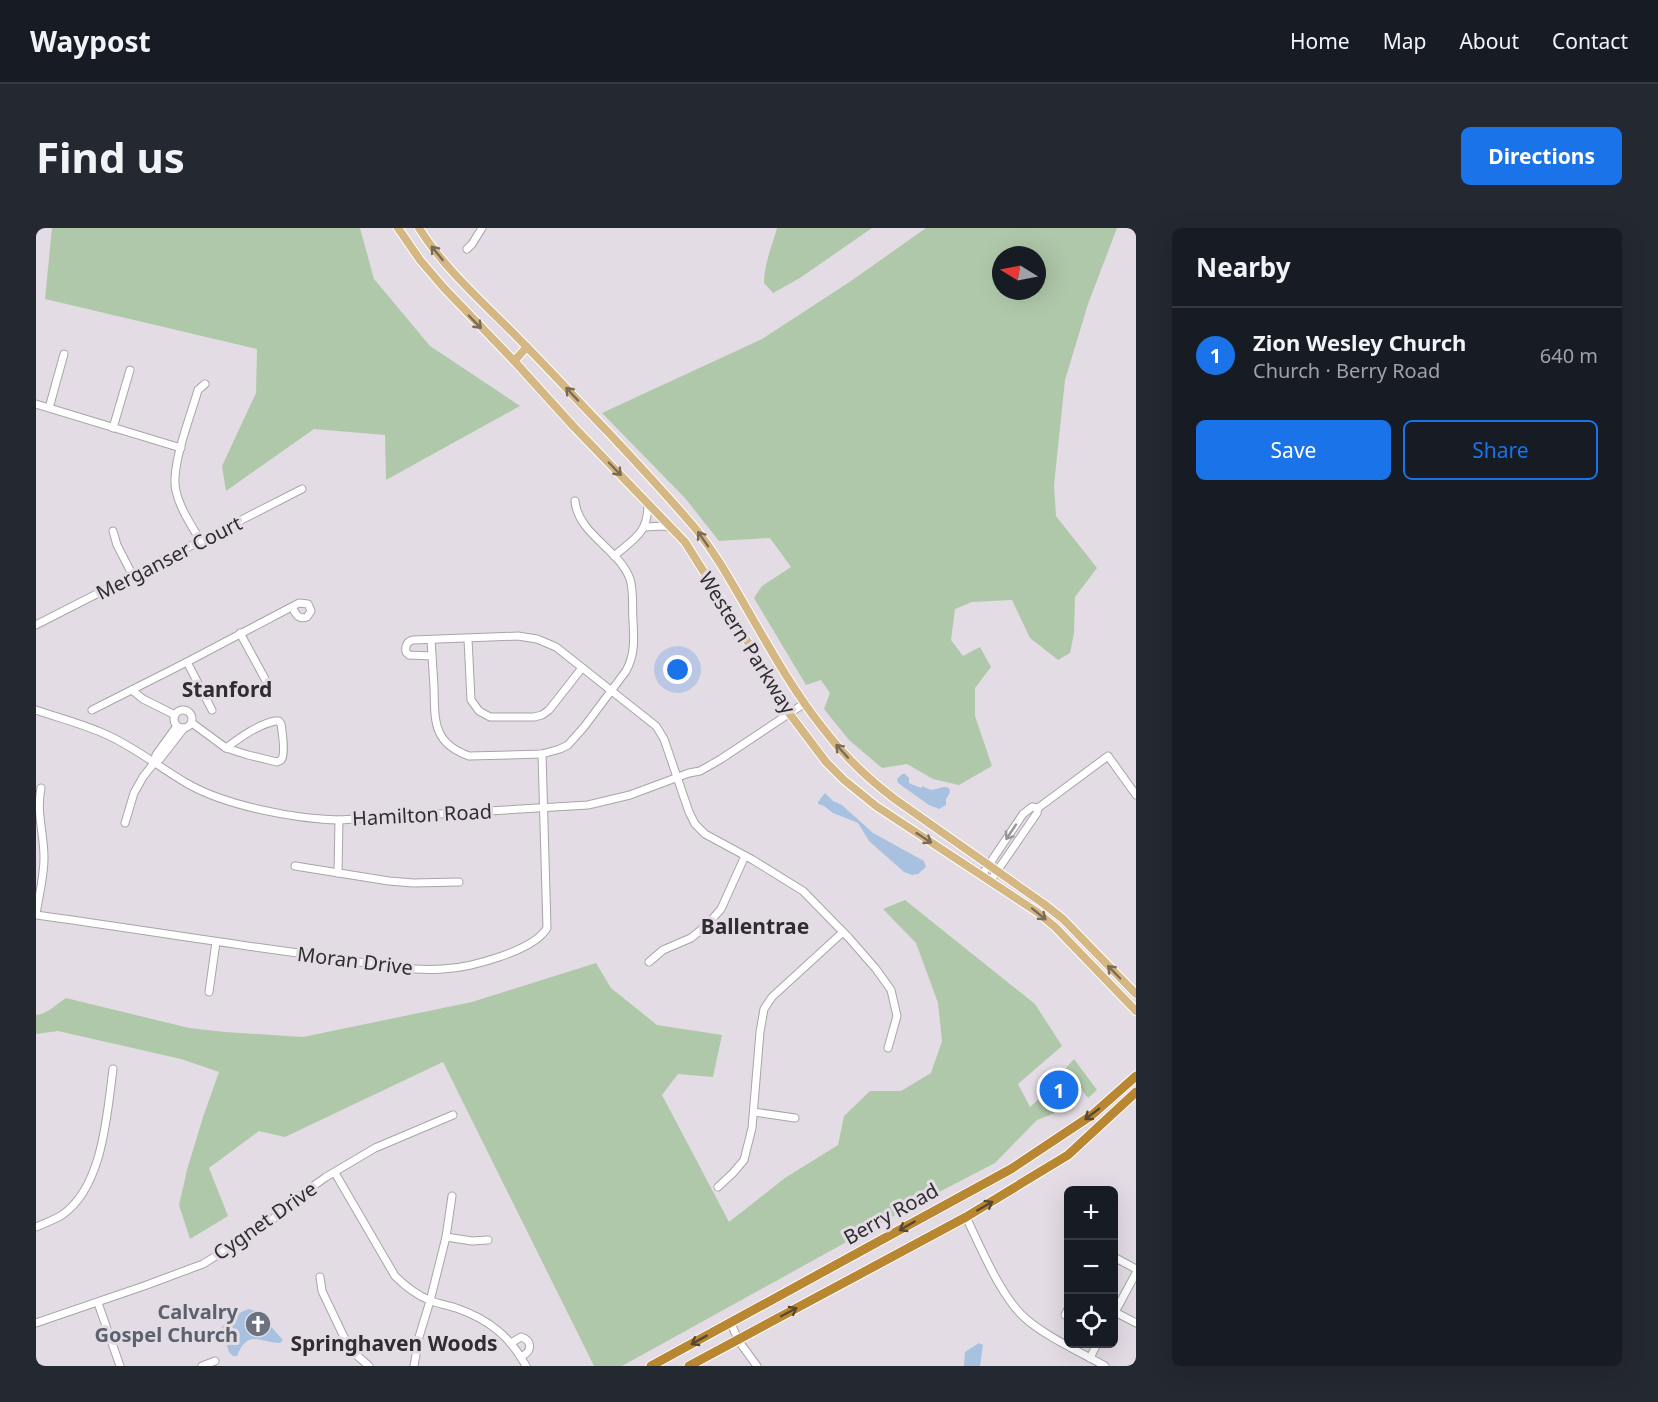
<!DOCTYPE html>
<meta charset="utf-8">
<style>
:root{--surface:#171b24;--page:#242831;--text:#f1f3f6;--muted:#9ea1a6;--line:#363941;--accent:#1a73e8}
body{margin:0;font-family:"Noto Sans",sans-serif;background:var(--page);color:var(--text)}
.controls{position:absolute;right:18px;bottom:18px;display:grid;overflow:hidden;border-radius:9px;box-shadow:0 6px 24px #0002}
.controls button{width:54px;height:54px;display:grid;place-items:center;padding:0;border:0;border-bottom:2px solid var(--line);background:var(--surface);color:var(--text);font:30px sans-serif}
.compass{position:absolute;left:956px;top:18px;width:54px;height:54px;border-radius:50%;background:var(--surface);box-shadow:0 6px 24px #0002;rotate:280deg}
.you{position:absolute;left:642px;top:442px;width:21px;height:21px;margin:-15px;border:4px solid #fff;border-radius:50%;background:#1a73e8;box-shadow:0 0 0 9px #1a73e833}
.badge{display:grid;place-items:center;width:39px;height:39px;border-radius:50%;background:var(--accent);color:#fff;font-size:20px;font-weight:700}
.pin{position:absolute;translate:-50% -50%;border:3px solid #fff;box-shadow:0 2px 6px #0006}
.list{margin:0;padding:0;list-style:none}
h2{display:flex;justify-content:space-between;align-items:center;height:78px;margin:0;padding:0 24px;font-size:26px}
h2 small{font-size:20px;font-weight:400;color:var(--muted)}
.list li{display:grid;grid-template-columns:39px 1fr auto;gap:18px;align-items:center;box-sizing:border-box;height:96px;padding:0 24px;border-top:2px solid var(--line)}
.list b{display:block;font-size:22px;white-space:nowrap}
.list p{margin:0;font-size:20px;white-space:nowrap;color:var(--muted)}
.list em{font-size:20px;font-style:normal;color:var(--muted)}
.actions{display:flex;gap:12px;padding:18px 24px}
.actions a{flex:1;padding:14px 0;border:2px solid var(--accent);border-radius:9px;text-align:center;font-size:21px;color:var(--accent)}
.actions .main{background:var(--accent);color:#fff}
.icon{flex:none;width:33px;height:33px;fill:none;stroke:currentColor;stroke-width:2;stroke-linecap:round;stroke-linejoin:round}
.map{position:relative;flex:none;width:1100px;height:1138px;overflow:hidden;border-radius:9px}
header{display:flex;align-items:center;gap:36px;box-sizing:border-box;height:84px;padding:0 30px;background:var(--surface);border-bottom:2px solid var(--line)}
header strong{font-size:28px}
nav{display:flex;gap:33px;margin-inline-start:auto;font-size:21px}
.intro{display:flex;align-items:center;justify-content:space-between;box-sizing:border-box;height:144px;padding:0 36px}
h1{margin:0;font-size:42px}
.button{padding:15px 27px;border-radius:9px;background:var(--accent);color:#fff;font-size:21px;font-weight:700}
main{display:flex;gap:36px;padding:0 36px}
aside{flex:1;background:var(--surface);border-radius:9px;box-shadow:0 6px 24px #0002}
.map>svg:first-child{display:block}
.green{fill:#b0c8aa;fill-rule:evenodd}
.water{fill:#a9c1e0}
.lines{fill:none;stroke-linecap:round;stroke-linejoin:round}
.minor-casing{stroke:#aaa3ab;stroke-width:9}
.major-casing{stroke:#fff;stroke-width:10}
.highway-casing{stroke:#fff;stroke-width:11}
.minor{stroke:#fff;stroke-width:7}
.major{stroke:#d5b784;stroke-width:8}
.highway{stroke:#b98732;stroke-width:9}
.oneway{stroke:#7a6b56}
.oneway2{stroke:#989698}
.oneway3{stroke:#594831}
.labels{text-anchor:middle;stroke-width:6;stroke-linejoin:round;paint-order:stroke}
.street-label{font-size:20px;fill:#302d31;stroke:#e3dce4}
.worship-label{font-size:20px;font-weight:bold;fill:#5b616d;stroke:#e3dce4;text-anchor:end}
.neighbourhood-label{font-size:21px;font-weight:bold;fill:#302d31;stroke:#e3dce4}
</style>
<header>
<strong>Waypost</strong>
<nav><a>Home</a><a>Map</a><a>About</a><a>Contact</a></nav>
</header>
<div class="intro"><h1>Find us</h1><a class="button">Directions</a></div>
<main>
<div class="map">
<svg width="1100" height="1138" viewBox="0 0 1100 1138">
<rect width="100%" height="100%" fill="#e3dce4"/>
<g class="green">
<polygon points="16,0 324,0 338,51 394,118 484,178 350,252 349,207 278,201 190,263 186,238 220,165 221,121 9,71"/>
<path d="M741 0H836L764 50 737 65 728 55C728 36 736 18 741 0Z"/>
<path d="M890 0H1081L1052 76 1029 152 1018 257 1020 288 1061 340 1039 369 1038 405 1034 425 1022 432 994 410 976 372 936 374 919 381 915 412 927 428 944 419 955 439 939 460V488L956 538 923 557 897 551 871 536 846 540 813 512 788 481 794 465 785 452 770 457 718 370 726 358 755 339 734 310 683 313 649 270 566 185 726 111 815 53ZM965 27H1001V63H965Z"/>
<path d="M869 672 999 776 1026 818 982 856 994 879 1007 867 1019 885 1001 892 959 935 863 985 586 1138H558L407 834 249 909 223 903 173 940 192 988 154 1011 143 977 151 942 167 889 183 844 145 831 22 803 0 806V787C12 786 20 776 30 770L153 800 189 804 267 809 436 774 560 735 575 760 621 797 686 807 677 849 642 846 626 867 693 994 749 950 802 917 808 888 834 863H865L895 845 906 813 902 775 880 715 847 681Z"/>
<polygon points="1038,831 1061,862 1052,870 1044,860 1039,863 1022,849"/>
</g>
<g class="water">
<path d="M866 546H869L873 550V555L885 560 887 558C899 567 903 556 913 560L914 564 910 571V577L903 581 893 577 862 555 861 551Z"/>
<polygon points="789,565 797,573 806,577 837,605 888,633 890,639 882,646 876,647 868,644 833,613 822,595 797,585 788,578 782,576 782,574"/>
<path d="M213 1081 222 1084 247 1112 244 1115C222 1114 212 1101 201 1128H197L193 1124 185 1100C193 1090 200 1086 213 1081Z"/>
<polygon points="943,1115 947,1117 944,1138 928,1138 929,1124"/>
</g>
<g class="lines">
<g class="minor-casing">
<g id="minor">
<polyline points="431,21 436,16 446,0"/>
<polyline points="0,176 145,220"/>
<polyline points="13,180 28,126"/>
<polyline points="77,200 94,142"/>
<polyline points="609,299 628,298 636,300"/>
<polyline points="77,303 81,317 97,348"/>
<path d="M165 314C156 298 144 281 140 263 134 239 155 187 162 162L169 156"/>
<path d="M578 328C599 310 612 305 612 276"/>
<polyline points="0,397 266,261"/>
<polyline points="204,405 229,451"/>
<polyline points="432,411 435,472 443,483 454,489 498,489 506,487 513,482 546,440"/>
<path d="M395 412C396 428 397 443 398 459 399 492 396 515 433 528L506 526 524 521 532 517 548 499 590 443C599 427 598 411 597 393 596 380 598 364 594 351 583 321 542 306 539 273"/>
<path d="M396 428 373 427 370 424C369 418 371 413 377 412L482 408 501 411 520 419 620 498 628 511 653 584 659 596 669 606 717 632 767 663 813 710 840 741 855 762 861 788 852 820"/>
<polyline points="151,434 176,482"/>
<polyline points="96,462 107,471 139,487"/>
<circle cx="147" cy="491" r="9"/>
<path d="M0 482C23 490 47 496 69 506 99 519 124 540 152 556 191 578 259 591 303 592L552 577 594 567 653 545 664 543 685 531 769 475"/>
<path d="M56 482 151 434 263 375 272 376 275 383 271 389C262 392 260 386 256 379"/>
<path d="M239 493H243L245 496C246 503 250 527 245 532 244 533 242 533 241 534L212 527 190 520C205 509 221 497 239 493Z"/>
<polyline points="156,495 190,520"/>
<polyline points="118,535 120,527 141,498"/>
<polyline points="89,595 98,565 107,549 118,535 124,531 148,500"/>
<polyline points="259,638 353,653 377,655 423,654"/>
<polyline points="302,645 303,592"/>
<polyline points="946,647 987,586 996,579 1002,580 1072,528 1100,567"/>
<polyline points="955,652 1001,585 1002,580"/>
<path d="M0 686C3 667 8 648 8 630 8 604 0 586 5 560"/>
<path d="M0 687C95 700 190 716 285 728 325 733 367 744 407 741 433 740 498 723 511 700L506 526"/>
<polyline points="613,734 627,722 655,710 671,697 685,681 709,628"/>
<polyline points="173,764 180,714"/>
<polyline points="718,884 759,890"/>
<path d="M299 945 359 1048C369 1058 381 1067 393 1072 402 1076 412 1077 420 1080 452 1091 474 1108 490 1138"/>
<polyline points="682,959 697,945 708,932 716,900 724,804 728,781 736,769 807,704"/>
<path d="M930 989C944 1018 965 1069 989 1090 1009 1108 1044 1124 1069 1138"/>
<path d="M0 999C9 995 18 992 26 987 67 959 71 886 77 841"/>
<polyline points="410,1009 436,1013 452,1012"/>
<polyline points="1078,1029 1100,1041"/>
<polyline points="284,1049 286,1063 307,1107 318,1125 333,1138"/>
<polyline points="62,1075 84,1138"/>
<polyline points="1079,1084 1100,1095"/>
<polyline points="1078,1086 1100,1045"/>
<polyline points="1029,1087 1032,1081"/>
<polyline points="0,1095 108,1058 167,1036 231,996 266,966 290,949 339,920 417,887"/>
<polyline points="695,1095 702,1112 721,1138"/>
<path d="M475 1115 485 1109C497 1112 496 1125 485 1128"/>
<polyline points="1054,1130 1061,1116"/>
<polyline points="166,1138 179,1133"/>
<polyline points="378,1138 383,1109 394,1073 410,1009 416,968"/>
</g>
</g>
<g class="major-casing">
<g id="major">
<polyline points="362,0 384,32 408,60 480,135 538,199 649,314 727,438 753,485 790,534 808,552 840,578 1001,684 1019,699 1100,783"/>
<path d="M383 0C409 42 449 76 483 111 513 141 541 172 571 203 601 235 631 267 659 300 681 327 698 359 715 388 737 426 759 465 786 499 807 527 832 551 860 572L1008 676 1027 691 1100 766"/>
<polyline points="478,133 491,119"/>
</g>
</g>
<g class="highway-casing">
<g id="highway">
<polyline points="615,1138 975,941 1056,887 1100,848"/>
<polyline points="653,1138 930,989 1032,927 1100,864"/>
</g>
</g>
<use href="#minor" class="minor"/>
<use href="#major" class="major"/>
<use href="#highway" class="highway"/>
</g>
<defs><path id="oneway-shaft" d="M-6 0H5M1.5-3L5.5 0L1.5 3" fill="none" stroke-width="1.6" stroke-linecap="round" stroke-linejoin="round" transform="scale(1.5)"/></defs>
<g class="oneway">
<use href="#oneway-shaft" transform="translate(401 25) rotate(-129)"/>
<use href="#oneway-shaft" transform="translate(439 94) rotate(46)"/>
<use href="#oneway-shaft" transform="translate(536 166) rotate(-133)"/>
<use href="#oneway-shaft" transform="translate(579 241) rotate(46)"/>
<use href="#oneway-shaft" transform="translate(667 311) rotate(-125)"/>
<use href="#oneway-shaft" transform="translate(806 523) rotate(-132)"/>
<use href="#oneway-shaft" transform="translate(888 610) rotate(33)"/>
<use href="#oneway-shaft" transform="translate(1003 686) rotate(39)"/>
<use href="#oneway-shaft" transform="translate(1078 744) rotate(-134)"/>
</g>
<use class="oneway2" href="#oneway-shaft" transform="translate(975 604) rotate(124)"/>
<g class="oneway3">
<use href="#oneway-shaft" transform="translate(1056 886) rotate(143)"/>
<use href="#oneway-shaft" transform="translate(949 978) rotate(-30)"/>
<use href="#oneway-shaft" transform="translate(871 998) rotate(150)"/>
<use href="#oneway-shaft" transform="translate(753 1084) rotate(-28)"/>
<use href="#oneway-shaft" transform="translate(663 1112) rotate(151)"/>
</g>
<defs>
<g id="church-disc" transform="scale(1.35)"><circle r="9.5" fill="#6b7280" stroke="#e3dce4"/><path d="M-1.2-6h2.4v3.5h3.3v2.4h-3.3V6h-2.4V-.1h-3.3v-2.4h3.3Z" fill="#fff"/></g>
</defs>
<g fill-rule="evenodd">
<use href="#church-disc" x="222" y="1096"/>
</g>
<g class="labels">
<g class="street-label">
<text transform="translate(133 330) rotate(-27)" y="7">Merganser Court</text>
<text transform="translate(711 415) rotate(58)" y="7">Western Parkway</text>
<text transform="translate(386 587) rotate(-3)" y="7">Hamilton Road</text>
<text transform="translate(319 733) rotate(7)" y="7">Moran Drive</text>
<text transform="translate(855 986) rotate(-29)" y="7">Berry Road</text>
<text transform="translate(229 993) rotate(-35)" y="7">Cygnet Drive</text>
</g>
<g class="worship-label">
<text x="202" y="1091">Calvalry<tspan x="202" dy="23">Gospel Church</tspan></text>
</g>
<g class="neighbourhood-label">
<text x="191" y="469">Stanford</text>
<text x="719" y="706">Ballentrae</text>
<text x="358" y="1123">Springhaven Woods</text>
</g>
</g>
</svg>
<div class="controls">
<button>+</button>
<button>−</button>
<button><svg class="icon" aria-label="locate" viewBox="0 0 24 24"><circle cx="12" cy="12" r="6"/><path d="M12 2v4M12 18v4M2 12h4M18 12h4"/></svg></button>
</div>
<svg class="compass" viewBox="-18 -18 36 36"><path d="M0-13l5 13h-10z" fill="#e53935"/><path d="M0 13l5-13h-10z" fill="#9ea1a6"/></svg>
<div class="you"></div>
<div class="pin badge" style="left:1023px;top:862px">1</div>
</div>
<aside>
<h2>Nearby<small></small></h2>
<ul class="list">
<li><span class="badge">1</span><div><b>Zion Wesley Church</b><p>Church · Berry Road</p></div><em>640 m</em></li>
</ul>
<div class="actions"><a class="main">Save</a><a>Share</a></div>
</aside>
</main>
